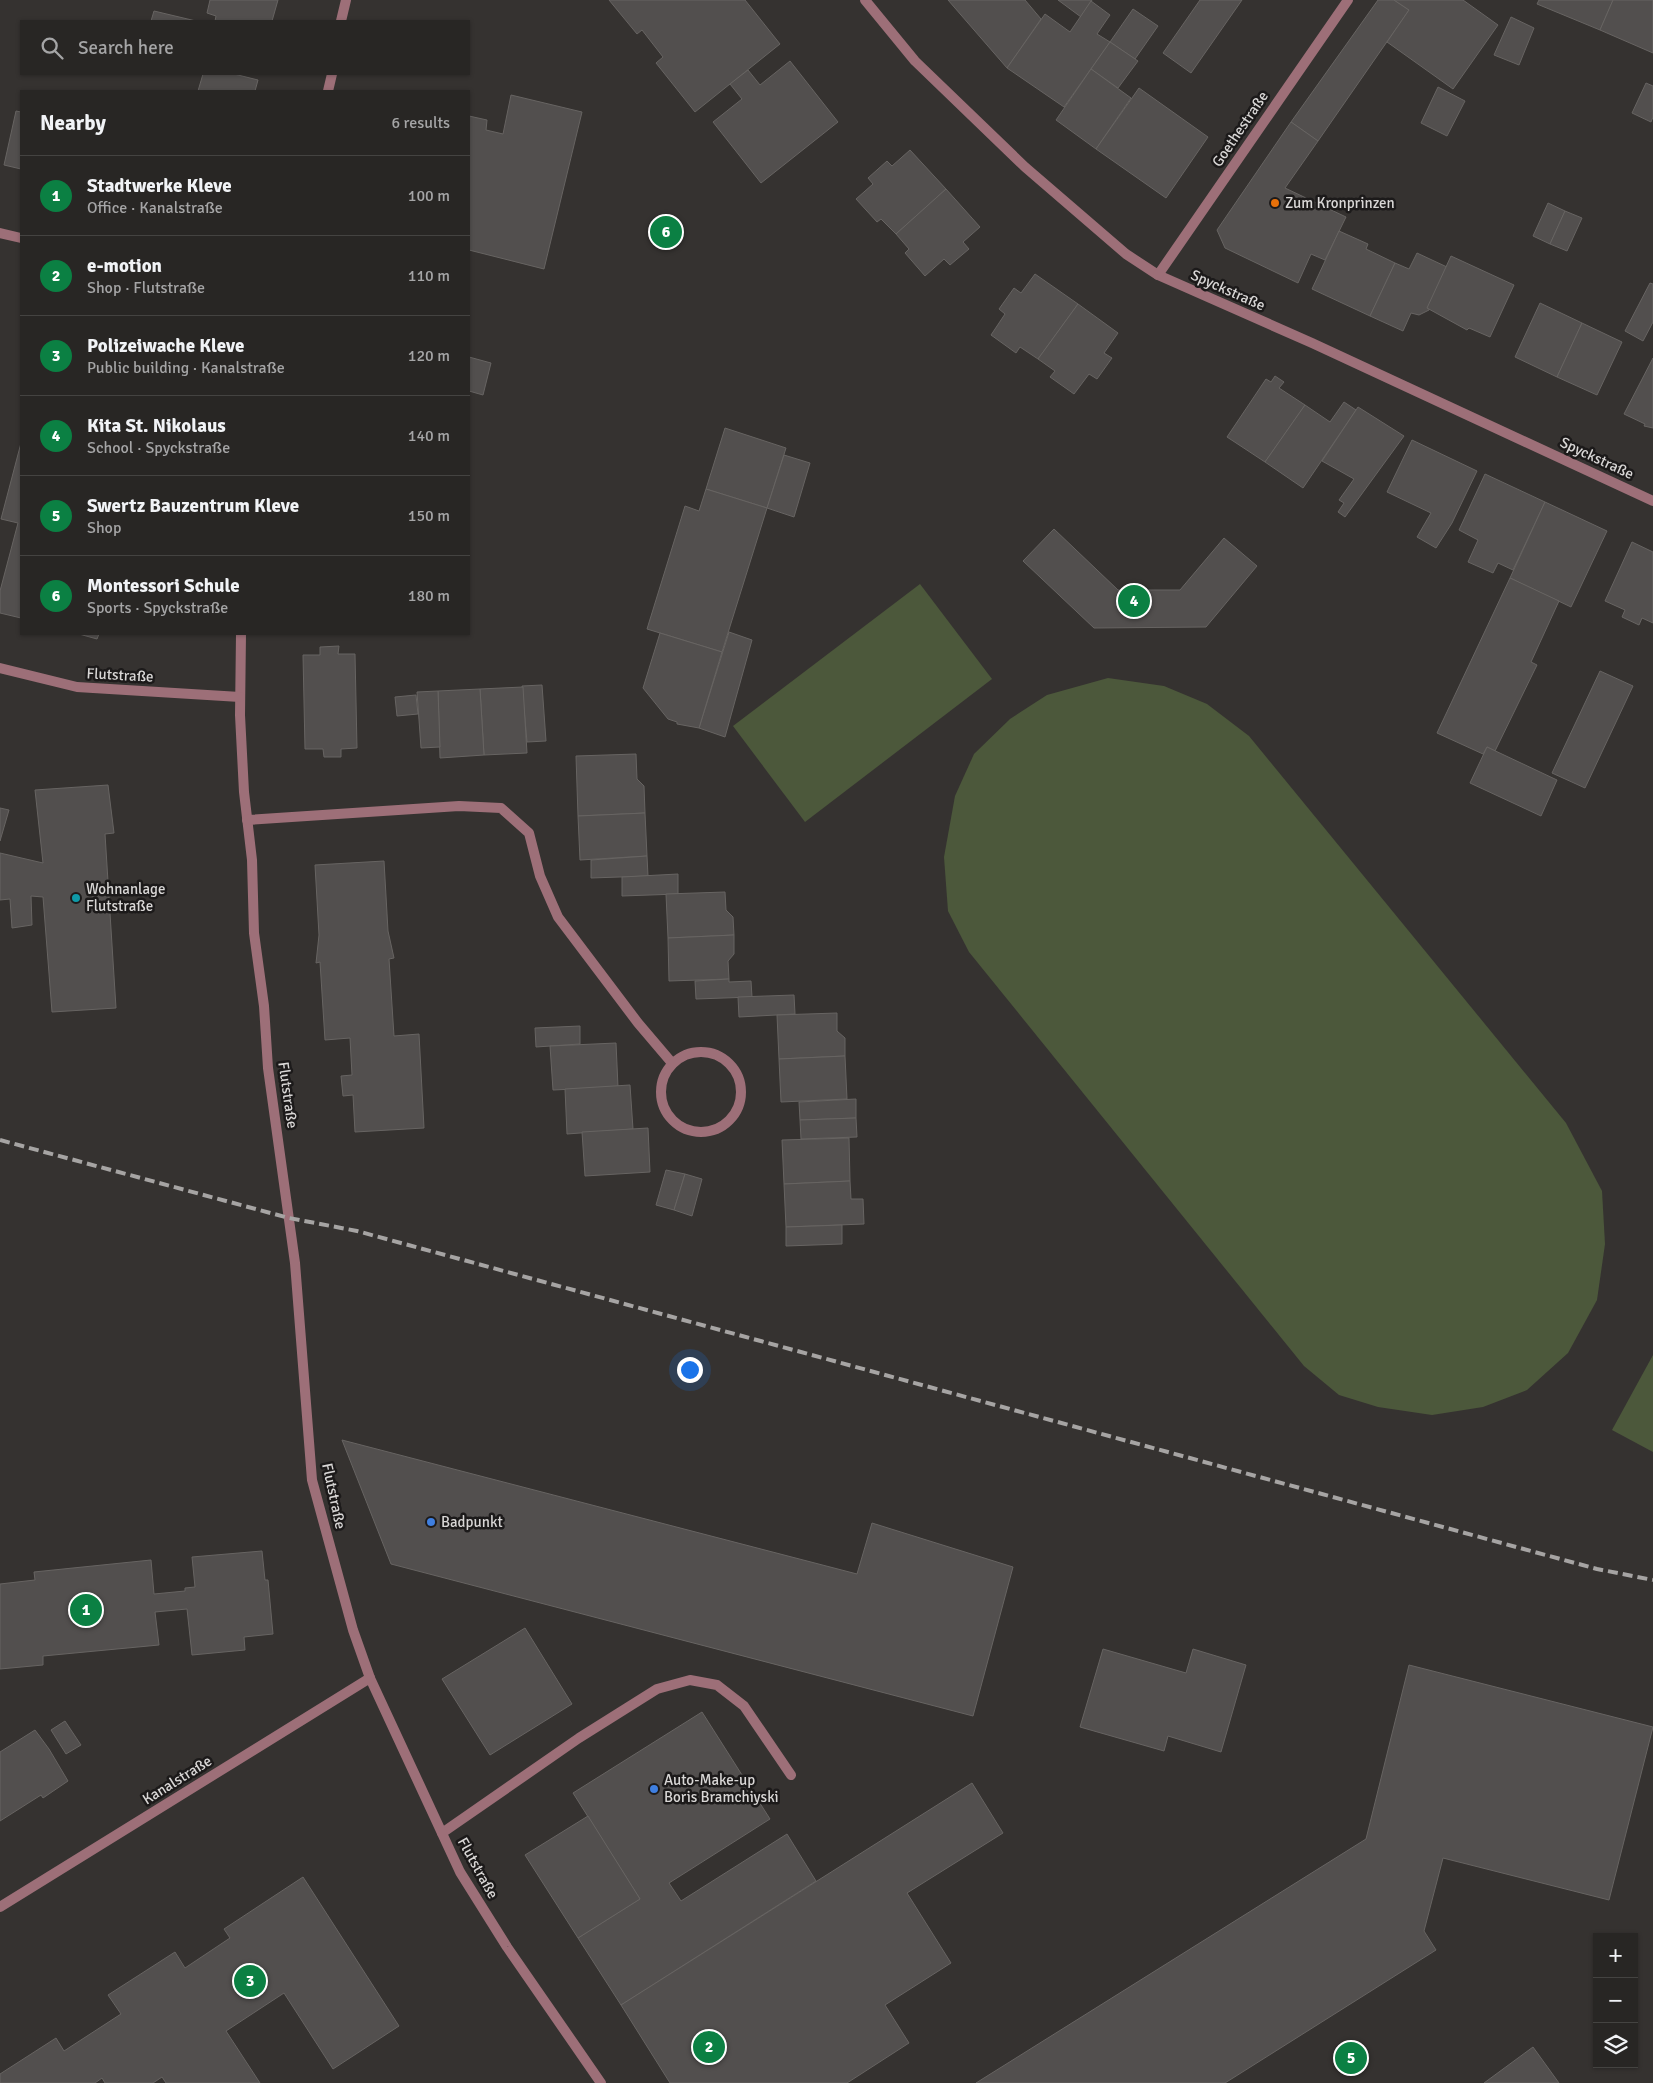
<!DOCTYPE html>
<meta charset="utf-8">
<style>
:root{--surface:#282624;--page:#343231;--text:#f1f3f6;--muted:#a5a5a6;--line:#444341;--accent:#0b8043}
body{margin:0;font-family:Signika,sans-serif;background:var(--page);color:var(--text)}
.controls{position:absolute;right:15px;bottom:15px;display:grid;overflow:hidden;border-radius:0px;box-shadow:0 1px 4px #0004}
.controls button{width:45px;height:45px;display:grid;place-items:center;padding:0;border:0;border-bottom:1px solid var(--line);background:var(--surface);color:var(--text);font:25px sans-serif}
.you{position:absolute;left:689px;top:1369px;width:18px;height:18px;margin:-12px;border:4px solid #fff;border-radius:50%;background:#1a73e8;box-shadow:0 0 0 8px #1a73e833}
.badge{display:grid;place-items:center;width:32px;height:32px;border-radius:50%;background:var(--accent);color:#fff;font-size:16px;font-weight:700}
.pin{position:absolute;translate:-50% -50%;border:2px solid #fff;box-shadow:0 1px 5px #0006}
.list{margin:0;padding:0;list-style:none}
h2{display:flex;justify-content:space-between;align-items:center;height:65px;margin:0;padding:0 20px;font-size:21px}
h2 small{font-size:16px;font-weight:400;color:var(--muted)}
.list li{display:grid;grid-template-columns:32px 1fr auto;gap:15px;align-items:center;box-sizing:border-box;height:80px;padding:0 20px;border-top:1px solid var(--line)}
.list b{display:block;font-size:19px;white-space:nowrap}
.list p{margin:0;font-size:16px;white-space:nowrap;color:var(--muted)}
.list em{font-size:16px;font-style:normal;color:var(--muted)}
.icon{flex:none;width:28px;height:28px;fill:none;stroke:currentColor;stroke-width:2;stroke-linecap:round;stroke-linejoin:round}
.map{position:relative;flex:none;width:1653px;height:2083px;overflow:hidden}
.search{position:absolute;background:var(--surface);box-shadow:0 1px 4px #0004;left:20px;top:20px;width:450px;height:55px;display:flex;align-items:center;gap:12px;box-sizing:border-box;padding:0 18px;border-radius:0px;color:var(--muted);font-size:19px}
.panel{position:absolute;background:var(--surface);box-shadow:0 1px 4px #0004;left:20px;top:90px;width:450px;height:545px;border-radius:0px}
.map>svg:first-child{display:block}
.green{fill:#4c583b}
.building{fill:#524f4e;stroke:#676462}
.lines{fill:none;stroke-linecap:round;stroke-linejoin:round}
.service{stroke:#9d6f78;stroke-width:10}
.minor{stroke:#9d6f78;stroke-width:10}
.rail{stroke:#a6a4a3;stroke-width:4;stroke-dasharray:10 5;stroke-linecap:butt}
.food-dot{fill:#e8710a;stroke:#1c1a1a;stroke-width:2}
.culture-dot{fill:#0f9aa8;stroke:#1c1a1a;stroke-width:2}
.shop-dot{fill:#3f7fe0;stroke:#1c1a1a;stroke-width:2}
.labels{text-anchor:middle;stroke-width:5;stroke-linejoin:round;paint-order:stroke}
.street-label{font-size:15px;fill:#d9d7d6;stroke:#1c1a1a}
.poi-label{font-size:15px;fill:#d9d7d6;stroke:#1c1a1a;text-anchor:start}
</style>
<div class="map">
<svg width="1653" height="2083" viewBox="0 0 1653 2083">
<rect width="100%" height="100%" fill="#353230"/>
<g class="green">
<polygon points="920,584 992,679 805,822 733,726"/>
<polygon points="1108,678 1164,686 1207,704 1249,736 1566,1123 1602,1191 1605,1244 1597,1300 1568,1353 1527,1390 1483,1407 1432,1415 1378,1407 1339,1395 1304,1366 969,952 948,911 944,857 955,796 974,754 1010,719 1047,695"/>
<polygon points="1653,1355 1653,1452 1612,1430"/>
</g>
<g class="building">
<polygon points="210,0 278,0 272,21 215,21 216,16 207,13"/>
<polygon points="609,0 745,0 780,44 695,112 656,63 663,57 642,30 637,34"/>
<polygon points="948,0 1025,0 1041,19 1007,68"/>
<polygon points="1058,0 1092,0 1081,17"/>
<polygon points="1200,0 1242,0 1191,73 1163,53"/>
<polygon points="1378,0 1394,0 1409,10 1318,141 1291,122"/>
<polygon points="1394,0 1463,0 1498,25 1453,89 1387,42 1409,10"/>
<polygon points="1539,0 1613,0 1600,30 1537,4"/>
<polygon points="1613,0 1653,0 1653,53 1600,30"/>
<polygon points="1091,1 1110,15 1097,34 1110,42 1064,107 1007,68 1045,14 1070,32"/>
<polygon points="1133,9 1158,26 1135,59 1110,42"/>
<polygon points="154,11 196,21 151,21"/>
<polygon points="1511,17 1534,28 1519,65 1494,55"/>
<polygon points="1110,42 1138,61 1118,88 1091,69"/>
<polygon points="790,61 838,122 761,183 713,122 742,99 730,84 748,70 760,85"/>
<polygon points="1091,69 1131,98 1096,149 1056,120"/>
<polygon points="203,74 234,74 258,80 255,91 198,91"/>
<polygon points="1646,83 1653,86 1653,117 1651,122 1632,113"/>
<polygon points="1438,87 1465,101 1447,136 1421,123"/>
<polygon points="1139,88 1208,137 1166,198 1096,149"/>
<polygon points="511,95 582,112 544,269 469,250 469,116 487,120 486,130 503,134"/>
<polygon points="16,111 21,112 21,169 4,165"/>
<polygon points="1291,122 1318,141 1285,188 1346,217 1325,260 1311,254 1298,283 1225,248 1217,230"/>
<polygon points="910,150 946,189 896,234 881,219 877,222 856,199 873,184 868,178 887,161 892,166"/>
<polygon points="946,189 980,227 963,242 969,249 950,265 944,259 925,276 905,253 909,249 896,234"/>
<polygon points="1548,203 1565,211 1550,244 1533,236"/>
<polygon points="1565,211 1582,218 1567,251 1550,244"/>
<polygon points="1339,231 1368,244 1366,249 1395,263 1370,316 1312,289"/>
<polygon points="1417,253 1447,267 1429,310 1419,315 1411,313 1403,331 1370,316 1395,263 1409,269"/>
<polygon points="1451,256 1514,285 1490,337 1469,328 1467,330 1427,308"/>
<polygon points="1035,274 1078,304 1038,359 1020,347 1016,353 991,335 1005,314 999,309 1014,288 1021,293"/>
<polygon points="1650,283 1653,284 1653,322 1643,341 1625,331"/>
<polygon points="1540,303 1582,323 1557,377 1515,357"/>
<polygon points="1078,304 1118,333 1104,353 1112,358 1097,379 1089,374 1074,394 1050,377 1055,371 1038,359"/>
<polygon points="1582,323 1622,342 1597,395 1557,377"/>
<polygon points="469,357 491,363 483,395 469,391"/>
<polygon points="1653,358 1653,428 1644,426 1645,424 1624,414"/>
<polygon points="1275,376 1284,382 1279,388 1305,405 1265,462 1227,437 1266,379 1271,382"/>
<polygon points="1344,402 1356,410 1303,488 1265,462 1305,405 1330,422"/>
<polygon points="1358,407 1404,436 1345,517 1338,512 1344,503 1339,500 1354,479 1322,461"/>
<polygon points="725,428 786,448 767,508 706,489"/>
<polygon points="1412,440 1477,471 1452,523 1436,548 1417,537 1431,513 1387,492"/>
<polygon points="21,443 21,618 0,613 0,591 18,523 1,519"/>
<polygon points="784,455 810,463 794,517 767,508"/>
<polygon points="1485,474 1545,502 1513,570 1498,563 1493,573 1468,562 1478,540 1459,530"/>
<polygon points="706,489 767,508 722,652 647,629 685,506 699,511"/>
<polygon points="1545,502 1607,531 1571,607 1510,578"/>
<polygon points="1054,529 1118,590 1180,590 1224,538 1257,566 1206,627 1094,628 1023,561"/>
<polygon points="1632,542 1653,552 1653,623 1642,618 1639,625 1622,617 1625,610 1605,601"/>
<polygon points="1510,578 1559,601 1531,662 1537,665 1495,751 1487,747 1483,754 1437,733"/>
<polygon points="729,632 752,640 725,737 699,728"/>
<polygon points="660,633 722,652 699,728 677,724 677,722 668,719 643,688"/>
<polygon points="79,634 99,634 97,639"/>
<polygon points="339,646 338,654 355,654 357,748 341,749 341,757 324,757 323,749 305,749 303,655 320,655 320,647"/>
<polygon points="1600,671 1633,686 1585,788 1552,773"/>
<polygon points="542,685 546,741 527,742 522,686"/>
<polygon points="523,687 527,753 484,755 480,689"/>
<polygon points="480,689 484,755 440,758 438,691"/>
<polygon points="438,691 440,747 421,748 417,692"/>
<polygon points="416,695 418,714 397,716 395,697"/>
<polygon points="1487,747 1557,780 1541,816 1470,783"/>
<polygon points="636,754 637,779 644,786 645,813 578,816 576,756"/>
<polygon points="108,785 114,833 105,834 116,1008 52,1012 43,897 31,896 32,925 12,928 10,899 0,900 0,853 43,863 35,790"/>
<polygon points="0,808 9,810 0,841"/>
<polygon points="645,813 647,856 580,860 578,816"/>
<polygon points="647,856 648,876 591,878 591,860"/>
<polygon points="384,861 388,931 394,958 389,959 394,1036 419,1034 424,1128 355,1132 353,1095 343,1096 341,1076 352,1075 350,1038 325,1040 320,962 316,963 319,935 315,865"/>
<polygon points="678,874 678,894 622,896 622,877"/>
<polygon points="725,892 726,910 733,917 734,935 668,938 666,894"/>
<polygon points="734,935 734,954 728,961 729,979 669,981 668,938"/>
<polygon points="729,979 729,982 751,981 752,997 696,999 695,981"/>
<polygon points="794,995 795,1014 739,1017 738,997"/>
<polygon points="837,1013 837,1031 845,1038 845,1056 779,1059 777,1015"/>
<polygon points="580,1026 580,1044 536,1047 535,1028"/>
<polygon points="616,1043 618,1087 553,1090 550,1046"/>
<polygon points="845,1056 847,1099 781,1102 779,1059"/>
<polygon points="630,1085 633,1129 567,1134 565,1089"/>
<polygon points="856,1099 856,1118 800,1120 799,1102"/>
<polygon points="856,1118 857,1137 801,1139 800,1120"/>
<polygon points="648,1128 650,1172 585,1176 582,1132"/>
<polygon points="849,1138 850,1181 784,1184 782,1140"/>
<polygon points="666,1170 685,1174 674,1210 656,1205"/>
<polygon points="685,1174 702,1179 692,1216 674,1210"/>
<polygon points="850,1181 851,1199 863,1199 864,1224 786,1227 784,1184"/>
<polygon points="842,1225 842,1244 786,1246 786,1227"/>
<polygon points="342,1440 857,1574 872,1523 1013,1567 973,1716 391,1564"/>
<polygon points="262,1551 265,1580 268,1580 273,1634 244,1637 245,1650 192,1655 187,1609 155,1612 159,1645 43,1656 43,1665 0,1669 0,1584 35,1580 34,1572 151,1560 154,1594 185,1591 185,1588 195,1587 192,1557"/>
<polygon points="525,1628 572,1704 490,1755 442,1679"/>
<polygon points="1103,1649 1186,1673 1193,1649 1246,1665 1221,1752 1168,1736 1164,1751 1080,1727"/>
<polygon points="1409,1665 1653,1727 1609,1900 1443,1858 1424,1931 1436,1950 1225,2083 976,2083 1366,1839"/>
<polygon points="702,1712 770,1819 669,1883 681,1901 787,1834 816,1881 621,2005 578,1938 640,1899 573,1793"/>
<polygon points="65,1721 81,1745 66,1754 51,1730"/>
<polygon points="35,1730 49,1749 68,1781 43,1798 41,1795 0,1821 0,1752"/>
<polygon points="972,1783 1003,1833 907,1893 951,1963 885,2005 909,2043 847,2083 670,2083 621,2005"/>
<polygon points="588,1816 640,1899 578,1938 525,1855"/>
<polygon points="303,1877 399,2026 333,2069 284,1993 226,2031 260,2083 166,2083 162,2077 153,2083 105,2083 102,2078 95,2083 0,2083 0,2074 56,2038 64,2051 121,2014 108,1995 175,1952 185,1968 230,1938 224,1929"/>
<polygon points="1533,2047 1559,2083 1484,2083"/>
</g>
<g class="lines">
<polyline class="service" points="442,1833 579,1738 657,1689 690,1680 717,1685 744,1706 791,1775"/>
<g class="minor">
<polyline points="865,0 915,61 1025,167 1126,254 1158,275 1312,343 1653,501"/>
<polyline points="341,21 346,0"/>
<polyline points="328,91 332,74"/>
<polyline points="0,233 21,238"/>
<polyline points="1158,275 1348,0"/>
<polyline points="241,634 240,715 244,792 252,860 254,933 264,1006 268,1068 295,1263 312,1480 353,1630 370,1678 460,1872 507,1947 601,2083"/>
<polyline points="0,668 77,687 240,697"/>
<polyline points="247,820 459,806 501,808 529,833 540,876 558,917 638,1023 672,1063"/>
<circle cx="701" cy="1092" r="40"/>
<polyline points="0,1907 370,1678"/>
</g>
<polyline class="rail" points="0,1140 289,1218 357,1231 1597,1569 1653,1580"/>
</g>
<circle class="food-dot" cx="1275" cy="203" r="5"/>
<circle class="culture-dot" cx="76" cy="898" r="5"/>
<g class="shop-dot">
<circle cx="431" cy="1522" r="5"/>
<circle cx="654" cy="1789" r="5"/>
</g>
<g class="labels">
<g class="street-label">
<text transform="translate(1240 129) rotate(-56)" y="5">Goethestraße</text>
<text transform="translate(1228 290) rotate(24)" y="5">Spyckstraße</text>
<text transform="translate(1597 458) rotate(25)" y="5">Spyckstraße</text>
<text transform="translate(120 675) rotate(3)" y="5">Flutstraße</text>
<text transform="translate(288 1095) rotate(82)" y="5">Flutstraße</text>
<text transform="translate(334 1496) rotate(78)" y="5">Flutstraße</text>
<text transform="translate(177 1780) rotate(-32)" y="5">Kanalstraße</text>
<text transform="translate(478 1868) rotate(61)" y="5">Flutstraße</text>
</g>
<g class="poi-label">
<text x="1285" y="208">Zum Kronprinzen</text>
<text x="86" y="894">Wohnanlage<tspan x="86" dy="17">Flutstraße</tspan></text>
<text x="441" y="1527">Badpunkt</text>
<text x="664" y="1785">Auto-Make-up<tspan x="664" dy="17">Boris Bramchiyski</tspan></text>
</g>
</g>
</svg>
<div class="controls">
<button>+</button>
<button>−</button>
<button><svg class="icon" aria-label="layers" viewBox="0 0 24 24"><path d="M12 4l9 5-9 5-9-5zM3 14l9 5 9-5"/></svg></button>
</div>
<div class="you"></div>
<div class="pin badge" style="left:86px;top:1610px">1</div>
<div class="pin badge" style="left:709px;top:2047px">2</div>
<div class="pin badge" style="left:250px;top:1981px">3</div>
<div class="pin badge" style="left:1134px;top:601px">4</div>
<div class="pin badge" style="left:1351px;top:2058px">5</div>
<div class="pin badge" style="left:666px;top:232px">6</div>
<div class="search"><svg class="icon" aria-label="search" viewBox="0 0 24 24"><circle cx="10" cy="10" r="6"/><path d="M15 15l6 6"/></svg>Search here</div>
<section class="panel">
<h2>Nearby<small>6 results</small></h2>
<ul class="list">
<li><span class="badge">1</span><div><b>Stadtwerke Kleve</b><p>Office · Kanalstraße</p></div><em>100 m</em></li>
<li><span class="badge">2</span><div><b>e-motion</b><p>Shop · Flutstraße</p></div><em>110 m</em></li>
<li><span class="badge">3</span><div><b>Polizeiwache Kleve</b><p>Public building · Kanalstraße</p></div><em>120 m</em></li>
<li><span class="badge">4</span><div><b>Kita St. Nikolaus</b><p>School · Spyckstraße</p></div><em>140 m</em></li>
<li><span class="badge">5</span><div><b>Swertz Bauzentrum Kleve</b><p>Shop</p></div><em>150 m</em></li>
<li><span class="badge">6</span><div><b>Montessori Schule</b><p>Sports · Spyckstraße</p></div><em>180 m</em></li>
</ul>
</section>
</div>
